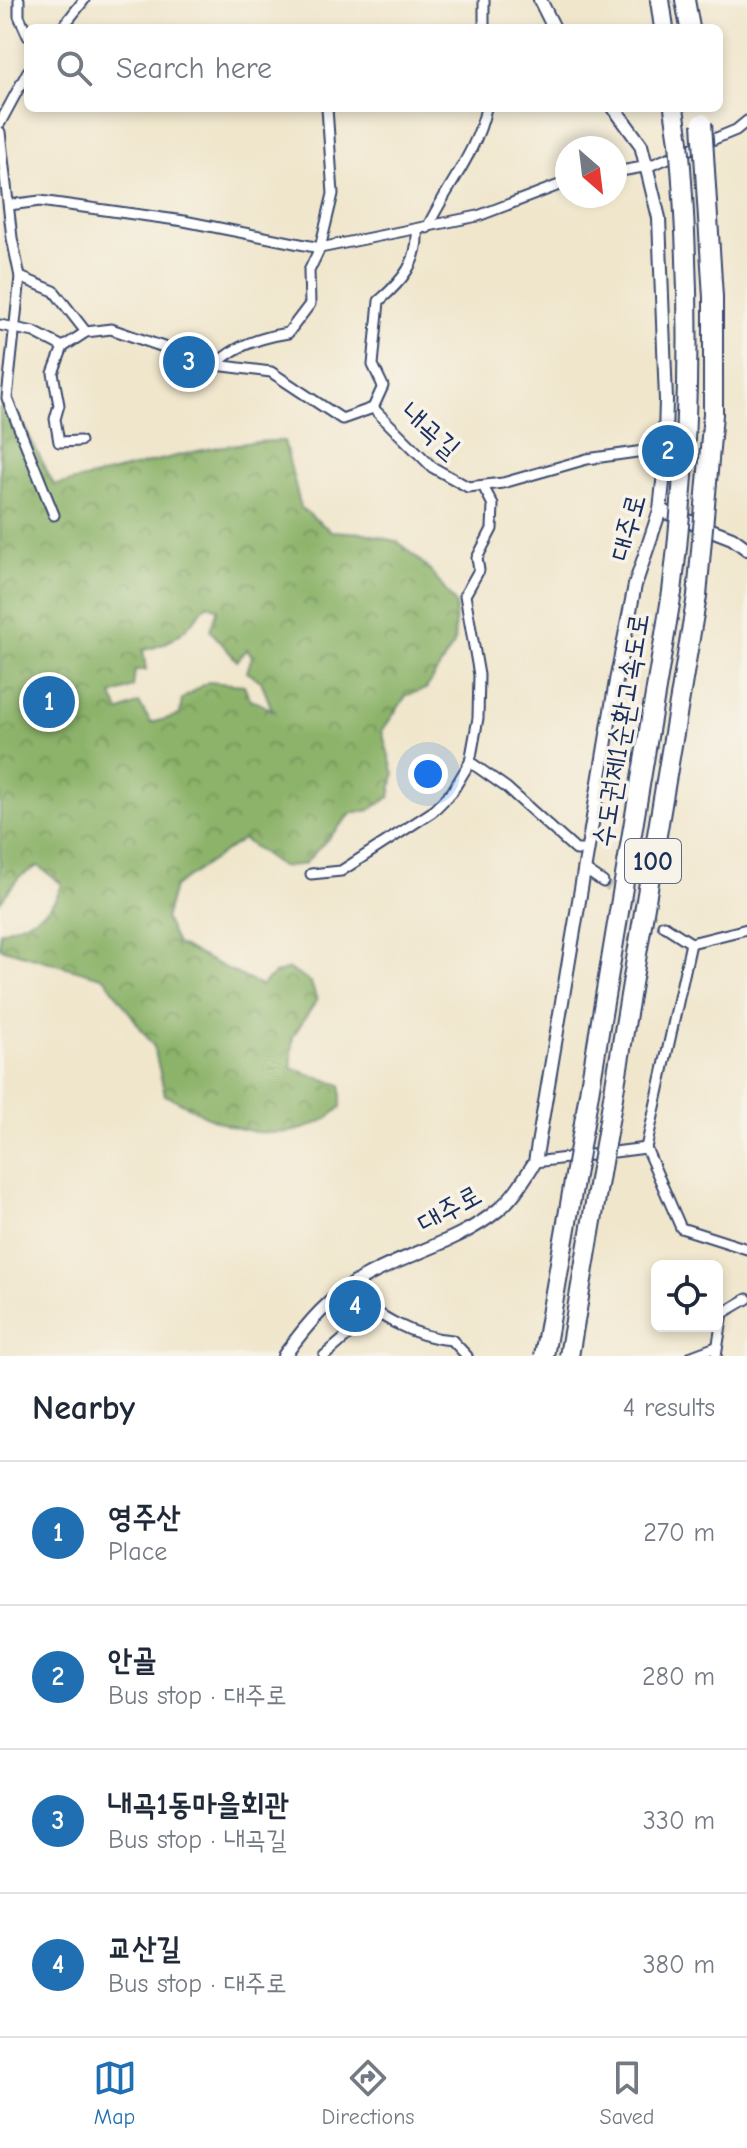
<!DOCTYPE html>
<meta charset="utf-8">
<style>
:root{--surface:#fff;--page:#f6f6f7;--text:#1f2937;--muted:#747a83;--line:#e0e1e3;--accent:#1f6fb2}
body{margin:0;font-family:"Comic Neue","Poor Story",sans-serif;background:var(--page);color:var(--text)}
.controls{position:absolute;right:24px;bottom:24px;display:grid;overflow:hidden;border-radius:12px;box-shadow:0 4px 12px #0003}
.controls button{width:72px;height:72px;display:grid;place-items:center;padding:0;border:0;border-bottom:2px solid var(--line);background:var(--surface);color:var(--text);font:40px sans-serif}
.compass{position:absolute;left:555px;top:136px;width:72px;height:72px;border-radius:50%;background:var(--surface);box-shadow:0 4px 12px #0003;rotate:152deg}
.you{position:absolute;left:428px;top:774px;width:28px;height:28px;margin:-20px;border:6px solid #fff;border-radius:50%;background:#1a73e8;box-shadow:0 0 0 12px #1a73e833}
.badge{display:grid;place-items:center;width:52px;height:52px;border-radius:50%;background:var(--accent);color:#fff;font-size:26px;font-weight:700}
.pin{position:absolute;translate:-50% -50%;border:4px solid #fff;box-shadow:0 2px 8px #0006}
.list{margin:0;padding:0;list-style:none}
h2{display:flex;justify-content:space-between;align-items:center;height:104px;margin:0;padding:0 32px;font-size:34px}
h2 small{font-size:26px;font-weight:400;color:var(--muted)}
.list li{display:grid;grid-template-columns:52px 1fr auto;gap:24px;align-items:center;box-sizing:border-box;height:144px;padding:0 32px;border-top:2px solid var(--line)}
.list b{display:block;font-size:30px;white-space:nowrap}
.list p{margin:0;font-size:26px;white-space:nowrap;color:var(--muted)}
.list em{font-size:26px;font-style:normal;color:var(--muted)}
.icon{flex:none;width:44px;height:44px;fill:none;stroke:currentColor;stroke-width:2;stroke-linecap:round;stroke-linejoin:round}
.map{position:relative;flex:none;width:747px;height:1356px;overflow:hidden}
.search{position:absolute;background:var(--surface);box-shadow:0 4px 12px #0003;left:24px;right:24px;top:24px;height:88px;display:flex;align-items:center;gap:20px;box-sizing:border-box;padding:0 28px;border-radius:12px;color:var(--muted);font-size:30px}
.sheet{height:680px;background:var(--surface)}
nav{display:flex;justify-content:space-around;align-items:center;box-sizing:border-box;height:112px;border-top:2px solid var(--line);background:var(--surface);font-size:22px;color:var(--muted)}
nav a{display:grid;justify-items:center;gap:4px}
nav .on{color:var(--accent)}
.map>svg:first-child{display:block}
.forest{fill:url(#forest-crowns);stroke:#547164;stroke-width:2;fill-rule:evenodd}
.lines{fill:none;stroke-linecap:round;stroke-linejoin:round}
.minor-tunnel{stroke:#c5c1b6;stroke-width:9;stroke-dasharray:9 4.5;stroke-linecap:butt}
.minor-casing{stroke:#3b4a6e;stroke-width:13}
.tertiary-casing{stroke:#3b4a6e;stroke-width:16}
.motorway-casing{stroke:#3b4a6e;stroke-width:22}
.minor{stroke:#fff;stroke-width:9}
.tertiary{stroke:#fff;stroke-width:12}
.motorway{stroke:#fff;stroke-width:18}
.motorway-bridge-casing{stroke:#3b4a6e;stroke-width:22;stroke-linecap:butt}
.motorway-bridge{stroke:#fff;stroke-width:18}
.labels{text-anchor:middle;stroke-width:7;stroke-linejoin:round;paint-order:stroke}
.shield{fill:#f7f3e8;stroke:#5d6a87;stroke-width:2}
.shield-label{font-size:26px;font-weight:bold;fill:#1b2f5e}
.street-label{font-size:28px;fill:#1b2f5e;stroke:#f7f3e8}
</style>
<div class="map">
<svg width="747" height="1356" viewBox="0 0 747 1356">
<defs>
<pattern id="forest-crowns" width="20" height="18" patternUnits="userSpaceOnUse" patternTransform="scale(2)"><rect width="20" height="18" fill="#8cb369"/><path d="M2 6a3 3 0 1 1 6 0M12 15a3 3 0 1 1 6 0" fill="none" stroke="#72925a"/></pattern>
</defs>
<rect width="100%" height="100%" fill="#f7f3e8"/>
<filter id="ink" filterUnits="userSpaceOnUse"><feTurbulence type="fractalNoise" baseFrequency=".0125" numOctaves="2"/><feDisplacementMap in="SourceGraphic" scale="16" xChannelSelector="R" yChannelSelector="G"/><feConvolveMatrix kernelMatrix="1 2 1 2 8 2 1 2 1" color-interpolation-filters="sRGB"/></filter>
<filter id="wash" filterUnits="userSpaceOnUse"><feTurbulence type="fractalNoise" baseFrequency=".006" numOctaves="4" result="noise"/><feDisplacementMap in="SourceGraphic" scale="32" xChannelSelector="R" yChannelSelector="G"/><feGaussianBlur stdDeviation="1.8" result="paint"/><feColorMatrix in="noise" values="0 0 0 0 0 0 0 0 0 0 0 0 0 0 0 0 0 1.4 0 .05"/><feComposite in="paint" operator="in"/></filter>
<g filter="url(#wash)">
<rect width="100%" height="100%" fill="#f0e6cc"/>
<path class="forest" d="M0 408 18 414 54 485C130 472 207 440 284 441L301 508 331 531 365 533 398 542 427 567 456 604 454 644 426 689 407 695 382 731 394 774 390 797 370 810 352 813 304 864 282 867 243 839 174 887 165 919 177 944 261 986 274 974 289 969 311 983 317 1000 293 1036 291 1068 341 1085V1107C306 1141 253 1138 210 1118 195 1111 181 1101 165 1095L154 1047 105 978 0 948V932C29 920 52 917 62 884L38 866 19 877 0 902ZM207 604 218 609 210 630 237 661 247 649 252 656 247 672 261 681 272 710 249 698 244 685 208 682 182 699 180 715 151 723 139 703 119 712 112 695 133 687 135 670H146L143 650C173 645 189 628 207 604Z"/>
</g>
<g filter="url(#ink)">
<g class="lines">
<polyline class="minor-tunnel" points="603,882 663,925"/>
<g class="minor-casing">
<g id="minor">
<polyline points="19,0 19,16 28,36"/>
<polyline points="484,0 484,28"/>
<polyline points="62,28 84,0"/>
<polyline points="0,123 28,71"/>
<polyline points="0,132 12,238 20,277 7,398 54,515"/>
<polyline points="615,172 649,166 736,130 747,121"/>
<polyline points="9,205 40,201 184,221 320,248 333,194 327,108"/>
<path d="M427 228C446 188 477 152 486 108"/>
<polyline points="20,277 54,291 86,332"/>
<polyline points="0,325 34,332 63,347 86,332 111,329 216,365 271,372 342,419 373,408 432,467 468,487 503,483 587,459 665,448"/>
<polyline points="63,347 53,373 59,405 55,419 59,442 80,441"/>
<path d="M216 365C233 346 263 337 288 333L310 304 309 271 320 248 478 216 567 182"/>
<path d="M373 408 383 386 373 365 379 301C402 281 419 262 417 230"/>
<polyline points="470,762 478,718 479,675 465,595 479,570 477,558 492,529 493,505 483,486"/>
<polyline points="584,869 603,882"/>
<polyline points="311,874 341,871 432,812 452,792 470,762 507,788 576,850 588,850"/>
<polyline points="663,925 691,943"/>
<polyline points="691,943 747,929"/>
<polyline points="646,1148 681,1228 747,1249"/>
<polyline points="535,1162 646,1148 691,943"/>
<path d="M345 1290C378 1315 411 1337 452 1340L467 1356"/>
<polyline points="324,1356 375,1312"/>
<polyline points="692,1356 716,1347"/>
<polyline points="716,1356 723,1313 747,1299"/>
</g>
</g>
<g class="tertiary-casing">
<g id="tertiary">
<polyline points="540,0 554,28"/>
<polyline points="660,510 732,538 747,549"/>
<path d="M284 1356C307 1324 331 1295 367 1276 409 1253 461 1241 498 1210 514 1197 524 1179 535 1162L616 681 635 585 660 510 664 473 666 400 659 218 641 145 614 108"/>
</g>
</g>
<g class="motorway-casing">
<g id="motorway">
<polyline points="660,0 664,28"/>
<polyline points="685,0 690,28"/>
<polyline points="674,108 679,142"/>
<polyline points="584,1123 672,592"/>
<polyline points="608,1127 697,596"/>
</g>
</g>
<use href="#minor" class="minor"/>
<use href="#tertiary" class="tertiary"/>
<use href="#motorway" class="motorway"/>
<g class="motorway-bridge-casing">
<g id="motorway-bridge">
<path d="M672 592C691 440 692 294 679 142"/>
<polyline points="697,596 713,414 713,297 702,123"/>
<polyline points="544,1356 584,1123"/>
<polyline points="569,1356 608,1127"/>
</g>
</g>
<use href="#motorway-bridge" class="motorway-bridge"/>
</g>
</g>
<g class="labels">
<rect class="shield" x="625" y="839" width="56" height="44" rx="6"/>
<g class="shield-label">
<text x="653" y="870">100</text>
</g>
<g class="street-label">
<text transform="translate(431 430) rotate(41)" y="10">내곡길</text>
<text transform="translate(627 527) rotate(-75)" y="10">대주로</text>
<text transform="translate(620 730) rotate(-81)" y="10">수도권제1순환고속도로</text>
<text transform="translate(449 1208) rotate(-29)" y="10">대주로</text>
</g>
</g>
</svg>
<div class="controls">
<button><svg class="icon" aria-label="locate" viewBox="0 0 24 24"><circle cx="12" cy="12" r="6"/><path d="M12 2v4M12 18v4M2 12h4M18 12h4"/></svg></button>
</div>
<svg class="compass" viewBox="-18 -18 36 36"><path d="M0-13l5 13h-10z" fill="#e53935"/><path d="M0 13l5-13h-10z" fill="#747a83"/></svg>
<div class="you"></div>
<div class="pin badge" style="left:49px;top:702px">1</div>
<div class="pin badge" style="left:668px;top:451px">2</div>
<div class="pin badge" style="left:189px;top:362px">3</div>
<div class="pin badge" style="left:355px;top:1306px">4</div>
<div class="search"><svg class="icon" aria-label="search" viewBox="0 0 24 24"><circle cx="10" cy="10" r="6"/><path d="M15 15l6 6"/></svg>Search here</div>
</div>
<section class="sheet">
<h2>Nearby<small>4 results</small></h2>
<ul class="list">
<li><span class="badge">1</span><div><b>영주산</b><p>Place</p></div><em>270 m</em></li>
<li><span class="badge">2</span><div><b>안골</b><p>Bus stop · 대주로</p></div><em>280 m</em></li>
<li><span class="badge">3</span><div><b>내곡1동마을회관</b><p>Bus stop · 내곡길</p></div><em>330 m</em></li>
<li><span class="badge">4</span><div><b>교산길</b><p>Bus stop · 대주로</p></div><em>380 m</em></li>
</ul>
</section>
<nav>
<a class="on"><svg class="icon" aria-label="map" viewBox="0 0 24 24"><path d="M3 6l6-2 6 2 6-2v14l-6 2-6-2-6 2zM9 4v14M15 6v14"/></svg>Map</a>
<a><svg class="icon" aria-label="directions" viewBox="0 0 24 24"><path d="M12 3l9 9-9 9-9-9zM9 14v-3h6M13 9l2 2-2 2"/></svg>Directions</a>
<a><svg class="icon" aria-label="saved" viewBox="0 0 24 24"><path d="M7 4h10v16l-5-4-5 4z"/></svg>Saved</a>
</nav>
